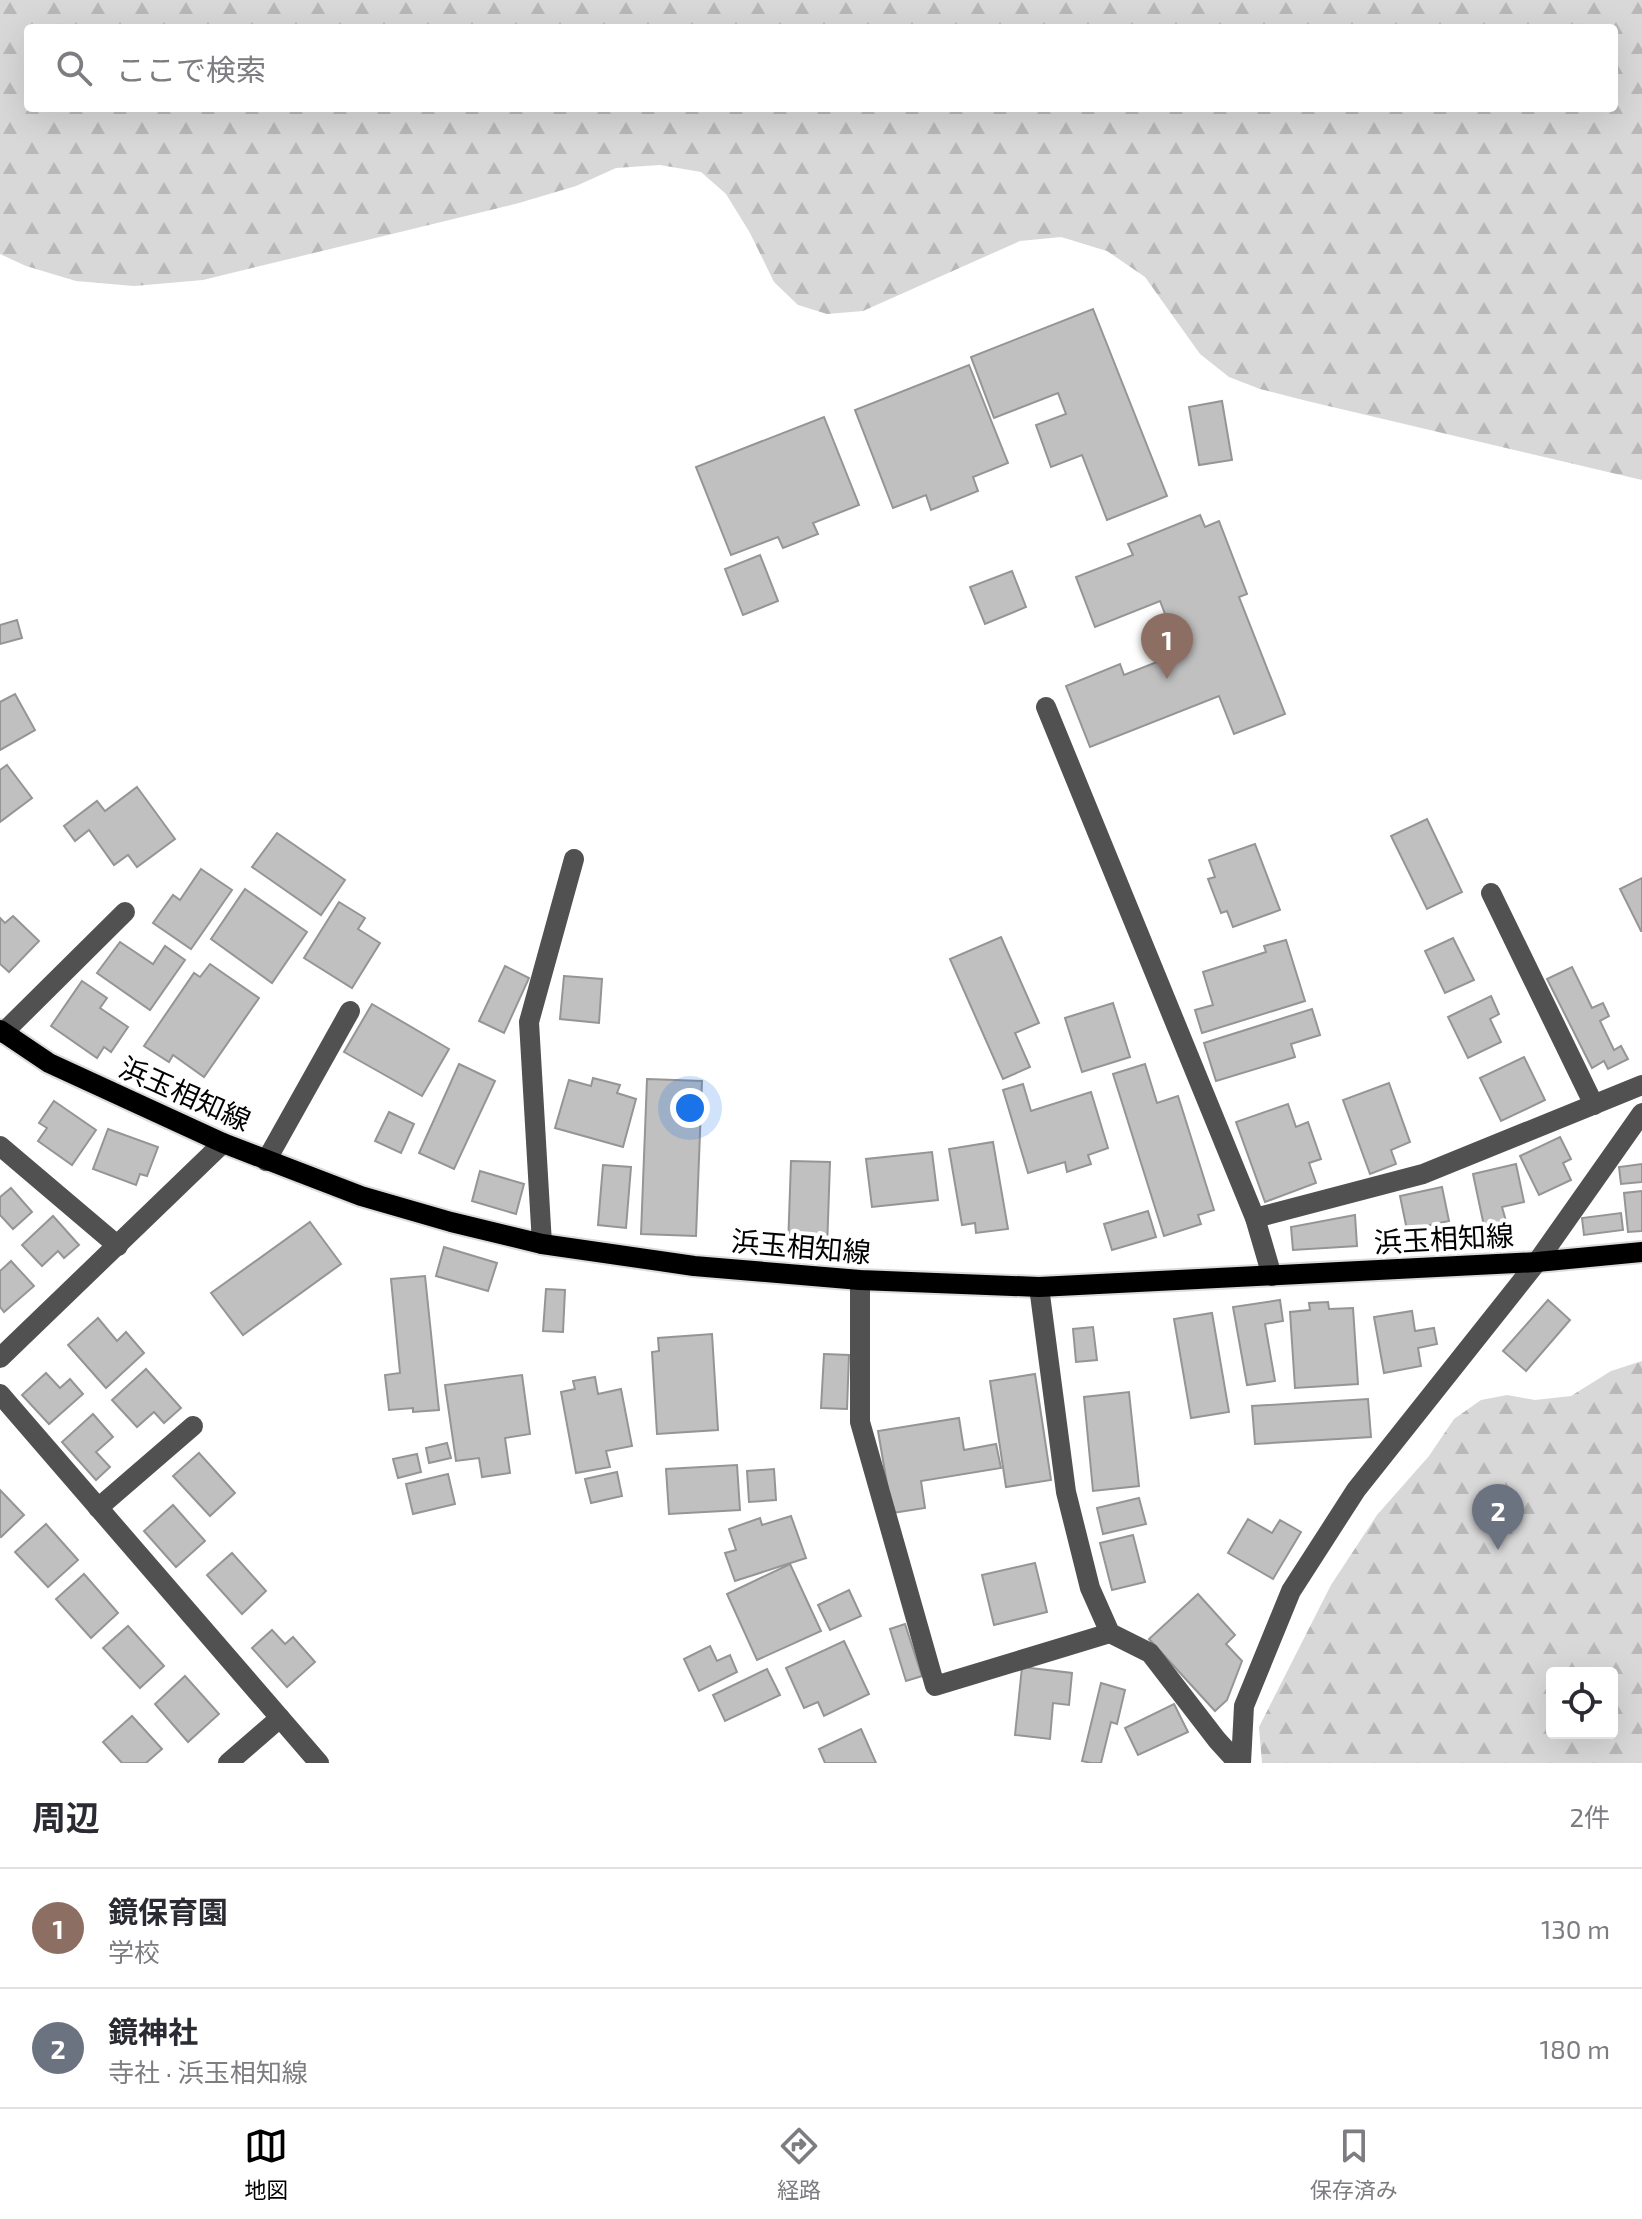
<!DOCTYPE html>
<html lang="ja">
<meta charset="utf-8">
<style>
:root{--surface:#fff;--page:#f7f7f7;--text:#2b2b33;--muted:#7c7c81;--line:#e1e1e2;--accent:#000}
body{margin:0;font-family:"Exo 2","Noto Sans JP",sans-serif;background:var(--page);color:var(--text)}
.controls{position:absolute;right:24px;bottom:24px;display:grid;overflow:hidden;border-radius:8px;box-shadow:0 8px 32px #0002}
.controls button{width:72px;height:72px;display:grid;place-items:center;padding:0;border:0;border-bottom:2px solid var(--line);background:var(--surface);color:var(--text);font:40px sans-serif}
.you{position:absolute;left:690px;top:1108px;width:28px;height:28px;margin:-20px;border:6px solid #fff;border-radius:50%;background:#1a73e8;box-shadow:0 0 0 12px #1a73e833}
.badge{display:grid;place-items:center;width:52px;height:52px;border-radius:50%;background:var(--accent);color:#fff;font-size:26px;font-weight:700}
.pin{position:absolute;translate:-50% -66px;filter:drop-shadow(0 2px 4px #0008)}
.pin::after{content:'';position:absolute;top:42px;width:28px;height:24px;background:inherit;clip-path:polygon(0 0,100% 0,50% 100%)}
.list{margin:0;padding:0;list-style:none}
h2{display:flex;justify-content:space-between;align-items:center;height:104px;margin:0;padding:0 32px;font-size:34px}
h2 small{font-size:26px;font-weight:400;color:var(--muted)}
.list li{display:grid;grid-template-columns:52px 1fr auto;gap:24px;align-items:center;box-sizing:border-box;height:120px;padding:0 32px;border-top:2px solid var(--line)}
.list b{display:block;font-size:30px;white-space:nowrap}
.list p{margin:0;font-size:26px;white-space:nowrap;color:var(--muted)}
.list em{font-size:26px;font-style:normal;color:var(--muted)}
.icon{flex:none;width:44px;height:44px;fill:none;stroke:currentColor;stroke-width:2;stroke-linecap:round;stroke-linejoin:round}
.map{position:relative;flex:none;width:1642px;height:1763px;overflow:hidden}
.search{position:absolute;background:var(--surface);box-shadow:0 8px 32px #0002;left:24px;right:24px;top:24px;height:88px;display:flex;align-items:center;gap:20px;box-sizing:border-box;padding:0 28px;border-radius:8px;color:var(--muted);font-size:30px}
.sheet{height:344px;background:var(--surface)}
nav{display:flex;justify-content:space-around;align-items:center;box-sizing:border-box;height:112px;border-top:2px solid var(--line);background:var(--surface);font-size:22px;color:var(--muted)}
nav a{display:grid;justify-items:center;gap:4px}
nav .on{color:var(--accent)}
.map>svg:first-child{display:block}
.forest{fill:url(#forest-firs);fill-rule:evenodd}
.building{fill:#c0c0c0;stroke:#959595;stroke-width:2}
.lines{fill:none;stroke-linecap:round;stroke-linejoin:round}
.major-casing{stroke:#dbdbdb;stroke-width:24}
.minor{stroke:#515151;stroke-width:20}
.major{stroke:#000;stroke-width:20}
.labels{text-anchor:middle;stroke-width:8;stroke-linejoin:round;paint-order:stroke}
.street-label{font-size:28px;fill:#000;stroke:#fff}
</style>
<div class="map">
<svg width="1642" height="1763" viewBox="0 0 1642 1763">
<defs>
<pattern id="forest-firs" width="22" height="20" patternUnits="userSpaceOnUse" patternTransform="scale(2)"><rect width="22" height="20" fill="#d8d8d8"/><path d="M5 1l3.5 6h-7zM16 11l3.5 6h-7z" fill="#b8b8b8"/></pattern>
</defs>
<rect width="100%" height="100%" fill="#fff"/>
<g class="forest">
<path d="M0 0H1642V480L1307 401 1260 389 1229 377 1200 354 1145 277 1107 251 1061 237 1020 241 863 311 827 314 798 305 774 282 750 233 726 194 701 172 660 165 616 168 576 186 519 203 203 280 134 286 76 281 26 266 0 254ZM1614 28V108H28V28Z"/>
<path d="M1642 1361V1763H1262L1259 1727 1331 1585 1377 1515 1429 1456 1454 1419 1481 1400 1507 1395 1535 1400 1571 1396 1611 1371ZM1612 1673V1733H1552V1673Z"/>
</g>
<g class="building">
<polygon points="1093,309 1167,496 1107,520 1082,455 1051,467 1036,425 1066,414 1058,393 994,418 971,357"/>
<polygon points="969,365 1008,463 973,477 978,491 931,510 926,495 893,508 855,410"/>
<polygon points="1222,401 1232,460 1199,465 1189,407"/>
<polygon points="824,417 859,505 813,523 818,534 783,548 778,537 731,555 696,467"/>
<polygon points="1200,515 1205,527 1219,521 1247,594 1239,597 1285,714 1234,734 1219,696 1090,747 1066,686 1120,664 1124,675 1180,653 1160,601 1095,627 1076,577 1133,555 1128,544"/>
<polygon points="760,555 778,601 743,615 725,569"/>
<polygon points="1012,571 1026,607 985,624 970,587"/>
<polygon points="17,620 22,638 0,644 0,625"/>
<polygon points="15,694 35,730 0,750 0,702"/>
<polygon points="7,765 32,798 0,822 0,770"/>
<polygon points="137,787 175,839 137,867 128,855 114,865 89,830 75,841 64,826 97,801 105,811"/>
<polygon points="1427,819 1462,892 1427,909 1391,836"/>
<polygon points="277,833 345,880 321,915 252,867"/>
<polygon points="1255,844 1280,910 1233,927 1227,911 1221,913 1208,879 1215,877 1209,860"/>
<polygon points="201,869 232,890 191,949 153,923 173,895 180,900"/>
<polygon points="1642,878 1642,931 1641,931 1620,889"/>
<polygon points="245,889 307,932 272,983 211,939"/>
<polygon points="339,902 365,918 358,929 380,943 352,988 304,958"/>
<polygon points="13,916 39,941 9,972 0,964 0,918 5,923"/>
<polygon points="1001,937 1039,1023 1015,1033 1030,1067 1003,1079 950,959"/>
<polygon points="1453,938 1474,980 1445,993 1425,951"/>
<polygon points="1286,940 1305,1001 1202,1033 1195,1010 1213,1005 1203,972 1266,952 1264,946"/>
<polygon points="120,942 153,964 165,946 185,960 150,1010 97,973"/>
<polygon points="210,964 259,998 204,1077 173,1055 169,1062 144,1046 194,973 200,977"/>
<polygon points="505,966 529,978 504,1033 479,1021"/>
<polygon points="1572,967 1592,1008 1603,1003 1609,1016 1600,1021 1614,1050 1621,1046 1628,1059 1608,1069 1604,1061 1592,1068 1547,979"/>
<polygon points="564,976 602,979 599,1023 560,1019"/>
<polygon points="82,981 107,998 100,1008 128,1027 111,1052 104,1047 97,1058 51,1026"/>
<polygon points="1491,996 1499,1014 1490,1019 1501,1042 1468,1058 1448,1017"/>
<polygon points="1113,1003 1130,1057 1082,1072 1065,1018"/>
<polygon points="372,1004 449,1049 422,1096 344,1052"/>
<polygon points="1312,1009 1320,1035 1291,1044 1295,1057 1216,1081 1204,1043"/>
<polygon points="1524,1057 1545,1100 1501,1121 1480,1078"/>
<polygon points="459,1064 495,1081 454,1169 419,1153"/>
<polygon points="1145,1064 1157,1103 1178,1096 1214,1210 1198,1215 1201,1224 1164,1236 1113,1074"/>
<polygon points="593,1078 620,1085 617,1093 636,1099 623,1147 555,1128 569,1080 591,1086"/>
<polygon points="647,1079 702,1081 696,1236 641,1234"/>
<polygon points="1389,1083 1410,1142 1391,1150 1396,1164 1370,1174 1343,1100"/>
<polygon points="1023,1084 1031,1111 1091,1092 1108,1148 1088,1155 1091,1164 1067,1172 1065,1162 1028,1173 1003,1090"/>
<polygon points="54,1101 96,1130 72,1165 38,1141 47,1128 39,1123"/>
<polygon points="1288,1104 1296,1127 1308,1122 1321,1159 1309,1163 1316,1183 1265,1202 1236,1122"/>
<polygon points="389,1112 414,1124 401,1153 375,1141"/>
<polygon points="108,1129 158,1147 147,1176 140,1174 136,1185 93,1169"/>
<polygon points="1560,1137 1571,1159 1563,1163 1571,1180 1539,1195 1520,1156"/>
<polygon points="993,1142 1008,1229 976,1233 975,1223 962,1225 949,1149"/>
<polygon points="932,1152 938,1200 872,1207 866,1159"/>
<polygon points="791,1161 830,1162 827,1249 788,1247"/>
<polygon points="1516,1164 1524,1202 1502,1207 1506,1221 1484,1226 1473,1174"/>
<polygon points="1642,1164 1642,1182 1621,1184 1619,1167"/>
<polygon points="603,1165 631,1167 626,1228 598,1225"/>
<polygon points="480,1171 524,1184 516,1214 472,1201"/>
<polygon points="1442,1187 1449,1221 1407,1230 1400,1196"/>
<polygon points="11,1188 32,1212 13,1229 0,1215 0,1197"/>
<polygon points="1642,1191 1642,1231 1628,1232 1624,1193"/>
<polygon points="1148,1211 1156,1237 1112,1250 1104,1224"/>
<polygon points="1621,1213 1623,1230 1584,1235 1582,1218"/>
<polygon points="1355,1215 1357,1246 1293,1250 1291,1227"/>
<polygon points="53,1216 79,1245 64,1258 58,1251 42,1266 22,1245"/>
<polygon points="310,1222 341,1264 243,1335 211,1293"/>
<polygon points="444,1247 497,1263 488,1291 436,1276"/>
<polygon points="11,1261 34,1286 4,1312 0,1307 0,1271"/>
<polygon points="425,1276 439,1410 413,1412 413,1408 389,1410 385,1375 400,1373 391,1279"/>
<polygon points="546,1289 565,1290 563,1332 543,1331"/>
<polygon points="1280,1300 1283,1321 1265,1324 1275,1381 1247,1385 1233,1307"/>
<polygon points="1548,1300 1570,1320 1526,1371 1503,1351"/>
<polygon points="1328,1302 1329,1309 1353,1308 1358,1384 1295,1388 1290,1312 1310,1310 1309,1303"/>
<polygon points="1412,1311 1415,1331 1434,1328 1437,1344 1418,1348 1421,1366 1384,1373 1374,1317"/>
<polygon points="1212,1313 1229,1412 1191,1418 1174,1319"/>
<polygon points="98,1318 117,1341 126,1332 144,1353 106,1388 68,1345"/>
<polygon points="1093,1327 1097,1360 1076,1362 1073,1329"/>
<polygon points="712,1334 718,1430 657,1434 652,1352 659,1351 658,1338"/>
<polygon points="824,1354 849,1355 847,1409 821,1408"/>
<polygon points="146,1369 181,1408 164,1423 154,1412 137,1427 112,1400"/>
<polygon points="46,1373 60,1388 70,1379 83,1394 49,1424 22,1395"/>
<polygon points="1035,1374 1051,1480 1006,1487 990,1381"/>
<polygon points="522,1375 530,1434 505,1438 510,1473 482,1477 479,1458 456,1461 445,1385"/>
<polygon points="595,1377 598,1394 621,1389 632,1446 606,1451 610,1467 576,1473 561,1392 575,1389 573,1381"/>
<polygon points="1129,1392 1139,1486 1093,1491 1084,1397"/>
<polygon points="1368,1399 1371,1437 1255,1444 1252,1406"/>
<polygon points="93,1414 113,1437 96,1452 110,1467 96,1480 62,1442"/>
<polygon points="959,1418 964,1450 996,1444 1001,1468 921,1481 925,1508 892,1513 878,1431"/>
<polygon points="447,1443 451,1458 429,1463 426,1448"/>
<polygon points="199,1453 235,1493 210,1516 173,1476"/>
<polygon points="417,1454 421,1472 398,1478 393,1459"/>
<polygon points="737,1465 740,1510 669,1514 666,1469"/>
<polygon points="774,1469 776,1500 749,1502 747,1471"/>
<polygon points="617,1472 622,1496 591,1503 585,1479"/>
<polygon points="448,1474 455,1504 413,1514 406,1484"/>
<polygon points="0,1490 24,1515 1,1537 0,1536"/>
<polygon points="1139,1498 1146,1524 1103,1534 1097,1508"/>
<polygon points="173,1505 205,1541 176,1567 144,1531"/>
<polygon points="791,1516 806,1558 735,1581 725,1553 736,1550 729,1529 760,1518 762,1525"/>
<polygon points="1248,1519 1272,1533 1280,1520 1301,1532 1273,1579 1228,1553"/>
<polygon points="46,1524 78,1560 48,1587 15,1552"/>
<polygon points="1133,1535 1145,1582 1112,1590 1100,1543"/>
<polygon points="232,1553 266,1591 242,1614 207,1575"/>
<polygon points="1035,1563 1047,1612 994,1625 982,1575"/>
<polygon points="790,1564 821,1631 757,1660 727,1594"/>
<polygon points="84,1574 118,1613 91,1638 56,1599"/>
<polygon points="849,1590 861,1616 830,1630 818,1605"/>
<polygon points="1198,1594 1235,1635 1226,1644 1242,1661 1227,1700 1215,1711 1149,1639"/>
<polygon points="905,1624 922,1676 906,1681 890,1629"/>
<polygon points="128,1626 164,1666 140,1688 103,1648"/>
<polygon points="272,1630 285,1644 293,1637 315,1662 287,1687 252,1648"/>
<polygon points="844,1641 869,1694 824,1716 818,1702 804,1708 786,1668"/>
<polygon points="710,1646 717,1661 730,1655 737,1672 699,1691 684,1659"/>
<polygon points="1022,1667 1072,1673 1069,1705 1053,1703 1050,1739 1015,1735"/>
<polygon points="767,1669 780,1695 725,1721 713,1695"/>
<polygon points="185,1676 219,1714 188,1742 155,1704"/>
<polygon points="1101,1683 1125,1690 1117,1724 1111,1722 1101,1763 1091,1763 1082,1761"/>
<polygon points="1174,1704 1188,1732 1138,1755 1125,1728"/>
<polygon points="132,1716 162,1749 146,1763 122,1763 103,1742"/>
<polygon points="861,1729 876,1763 825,1763 819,1749"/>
</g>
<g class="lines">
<g class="major-casing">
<polyline id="major" points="0,1030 49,1063 223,1143 361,1196 451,1222 542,1244 694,1266 860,1280 1039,1287 1537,1262 1642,1252"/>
</g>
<g class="minor">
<polyline points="1046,707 1255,1218 1272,1276"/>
<polyline points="1491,893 1594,1105"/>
<polyline points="3,1033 125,912"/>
<polyline points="0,1146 118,1246"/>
<polyline points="266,1161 350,1011"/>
<polyline points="1255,1218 1423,1174 1642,1085"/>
<polyline points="542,1244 529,1022 574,859"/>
<polyline points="860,1280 860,1422 935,1686 1110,1633"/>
<polyline points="1039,1287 1066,1492 1090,1588 1110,1633 1150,1653 1217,1740 1238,1763"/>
<polyline points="0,1358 223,1143"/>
<polyline points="0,1394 319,1763"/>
<polyline points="98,1508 193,1426"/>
<polyline points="228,1763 280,1718"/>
<polyline points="1241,1763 1244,1706 1291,1591 1356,1490 1537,1262 1642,1113"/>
</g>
<use href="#major" class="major"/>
</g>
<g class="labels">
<g class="street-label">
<text transform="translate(185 1094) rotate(24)" y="10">浜玉相知線</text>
<text transform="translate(1444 1239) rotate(-3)" y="10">浜玉相知線</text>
<text transform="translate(801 1247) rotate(5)" y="10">浜玉相知線</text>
</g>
</g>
</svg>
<div class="controls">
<button><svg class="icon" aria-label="locate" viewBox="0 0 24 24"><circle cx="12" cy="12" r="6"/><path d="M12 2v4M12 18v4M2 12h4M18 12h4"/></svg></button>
</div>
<div class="you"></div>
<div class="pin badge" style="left:1167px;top:679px;background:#8d6e63">1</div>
<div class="pin badge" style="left:1498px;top:1550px;background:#6b7280">2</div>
<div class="search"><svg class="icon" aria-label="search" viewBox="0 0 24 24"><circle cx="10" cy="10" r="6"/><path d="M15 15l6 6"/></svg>ここで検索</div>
</div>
<section class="sheet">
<h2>周辺<small>2件</small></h2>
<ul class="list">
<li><span class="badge" style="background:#8d6e63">1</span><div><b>鏡保育園</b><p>学校</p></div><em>130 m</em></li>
<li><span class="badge" style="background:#6b7280">2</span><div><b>鏡神社</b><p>寺社 · 浜玉相知線</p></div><em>180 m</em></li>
</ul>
</section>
<nav>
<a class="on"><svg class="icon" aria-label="map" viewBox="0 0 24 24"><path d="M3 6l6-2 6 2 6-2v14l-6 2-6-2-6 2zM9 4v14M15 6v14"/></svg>地図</a>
<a><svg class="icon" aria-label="directions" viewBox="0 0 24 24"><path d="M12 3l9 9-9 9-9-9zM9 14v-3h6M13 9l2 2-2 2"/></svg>経路</a>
<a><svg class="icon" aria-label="saved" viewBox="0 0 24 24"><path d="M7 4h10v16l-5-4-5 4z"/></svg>保存済み</a>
</nav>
